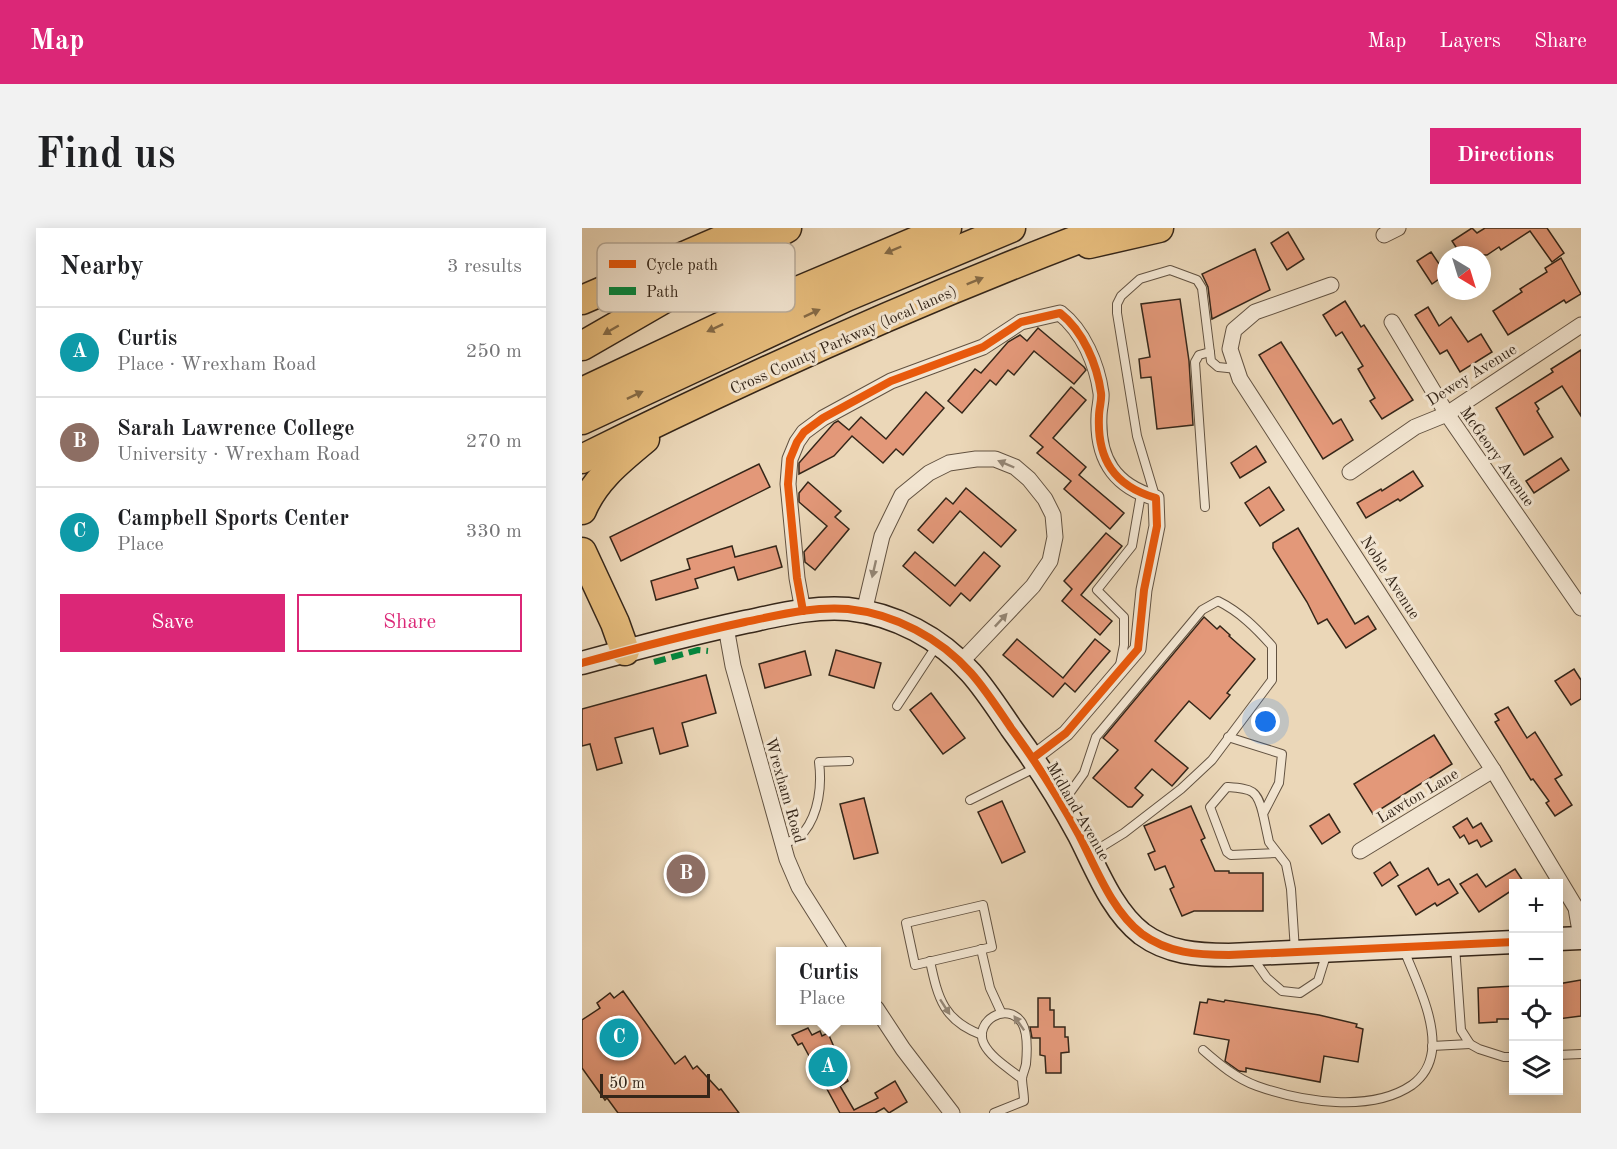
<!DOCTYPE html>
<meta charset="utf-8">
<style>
:root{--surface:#fff;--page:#f2f2f2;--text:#202124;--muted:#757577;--line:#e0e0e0;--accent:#db2777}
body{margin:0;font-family:"Old Standard TT",serif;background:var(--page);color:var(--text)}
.controls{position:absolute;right:18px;bottom:18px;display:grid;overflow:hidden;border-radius:0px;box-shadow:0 3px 15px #0003}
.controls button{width:54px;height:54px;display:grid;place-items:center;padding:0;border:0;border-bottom:2px solid var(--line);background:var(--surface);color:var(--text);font:30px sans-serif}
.compass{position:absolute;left:855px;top:18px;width:54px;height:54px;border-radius:50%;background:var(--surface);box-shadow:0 3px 15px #0003;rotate:142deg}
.scale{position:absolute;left:18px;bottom:15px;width:110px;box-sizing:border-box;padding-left:6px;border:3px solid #352619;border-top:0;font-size:16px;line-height:21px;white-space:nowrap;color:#352619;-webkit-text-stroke:4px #f2e5d1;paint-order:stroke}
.you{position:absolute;left:684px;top:494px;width:21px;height:21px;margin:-15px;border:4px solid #fff;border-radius:50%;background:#1a73e8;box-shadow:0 0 0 9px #1a73e833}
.badge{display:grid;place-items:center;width:39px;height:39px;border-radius:50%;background:var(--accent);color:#fff;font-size:20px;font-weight:700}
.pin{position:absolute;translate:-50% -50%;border:3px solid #fff;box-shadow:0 2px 6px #0006}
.popup{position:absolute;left:194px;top:719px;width:105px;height:78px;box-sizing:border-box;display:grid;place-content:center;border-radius:0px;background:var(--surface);filter:drop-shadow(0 2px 4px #0005);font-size:20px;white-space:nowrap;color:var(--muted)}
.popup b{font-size:22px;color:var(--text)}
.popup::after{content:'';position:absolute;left:50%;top:100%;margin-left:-12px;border:12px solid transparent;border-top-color:var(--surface)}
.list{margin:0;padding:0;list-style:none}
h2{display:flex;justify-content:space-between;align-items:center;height:78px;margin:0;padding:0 24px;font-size:26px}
h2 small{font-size:20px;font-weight:400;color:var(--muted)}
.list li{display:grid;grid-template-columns:39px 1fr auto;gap:18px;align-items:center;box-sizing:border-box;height:90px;padding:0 24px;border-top:2px solid var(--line)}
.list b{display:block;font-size:22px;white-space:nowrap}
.list p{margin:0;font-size:20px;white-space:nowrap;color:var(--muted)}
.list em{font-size:20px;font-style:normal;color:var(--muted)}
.actions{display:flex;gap:12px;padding:18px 24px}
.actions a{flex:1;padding:14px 0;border:2px solid var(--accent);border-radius:0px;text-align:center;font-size:21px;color:var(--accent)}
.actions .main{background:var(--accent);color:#fff}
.icon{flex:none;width:33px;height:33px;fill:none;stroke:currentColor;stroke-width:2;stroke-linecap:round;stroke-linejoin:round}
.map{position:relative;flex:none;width:999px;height:885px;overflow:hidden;border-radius:0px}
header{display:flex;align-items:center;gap:36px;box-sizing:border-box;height:84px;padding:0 30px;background:var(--accent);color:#fff}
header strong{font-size:28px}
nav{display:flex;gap:33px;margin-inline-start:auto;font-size:21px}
.intro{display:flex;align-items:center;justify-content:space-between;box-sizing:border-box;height:144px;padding:0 36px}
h1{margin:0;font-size:42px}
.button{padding:15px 27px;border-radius:0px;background:var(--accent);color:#fff;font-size:21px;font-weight:700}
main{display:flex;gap:36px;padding:0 36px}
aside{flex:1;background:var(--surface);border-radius:0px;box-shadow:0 3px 15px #0003}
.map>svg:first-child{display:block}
.building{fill:#e39879;stroke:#352619;stroke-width:1.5}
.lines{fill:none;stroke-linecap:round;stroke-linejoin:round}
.lane-casing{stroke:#625241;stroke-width:10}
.street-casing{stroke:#625241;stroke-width:17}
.secondary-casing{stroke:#352619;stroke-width:25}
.highway-casing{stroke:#352619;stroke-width:31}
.lane{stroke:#f2e5d1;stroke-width:8}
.street{stroke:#f2e5d1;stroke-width:15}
.secondary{stroke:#f2e5d1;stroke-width:22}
.highway{stroke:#e6bc7c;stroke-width:28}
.quiet{stroke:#00873e;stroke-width:6;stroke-dasharray:12 6;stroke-linecap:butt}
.cycleway-casing{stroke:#f2e5d1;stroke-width:11}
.cycleway{stroke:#e8590c;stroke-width:8}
.oneway{fill:#856a46}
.oneway2{fill:#948675}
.labels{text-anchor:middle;stroke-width:6;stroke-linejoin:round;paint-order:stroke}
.street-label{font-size:16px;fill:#352619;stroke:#f2e5d1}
.key{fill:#f2e5d1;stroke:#b9ac9a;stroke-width:1.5}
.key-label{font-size:16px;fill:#352619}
</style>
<header>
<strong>Map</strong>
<nav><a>Map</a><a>Layers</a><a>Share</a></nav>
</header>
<div class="intro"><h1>Find us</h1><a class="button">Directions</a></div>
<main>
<aside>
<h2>Nearby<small>3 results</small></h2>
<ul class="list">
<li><span class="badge" style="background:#0f9aa8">A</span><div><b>Curtis</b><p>Place · Wrexham Road</p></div><em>250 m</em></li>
<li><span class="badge" style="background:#8d6e63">B</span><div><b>Sarah Lawrence College</b><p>University · Wrexham Road</p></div><em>270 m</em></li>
<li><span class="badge" style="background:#0f9aa8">C</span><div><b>Campbell Sports Center</b><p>Place</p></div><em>330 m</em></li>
</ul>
<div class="actions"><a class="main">Save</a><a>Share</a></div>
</aside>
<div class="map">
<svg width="999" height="885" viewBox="0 0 999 885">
<rect width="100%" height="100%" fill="#ebd7b8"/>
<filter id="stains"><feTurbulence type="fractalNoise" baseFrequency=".00333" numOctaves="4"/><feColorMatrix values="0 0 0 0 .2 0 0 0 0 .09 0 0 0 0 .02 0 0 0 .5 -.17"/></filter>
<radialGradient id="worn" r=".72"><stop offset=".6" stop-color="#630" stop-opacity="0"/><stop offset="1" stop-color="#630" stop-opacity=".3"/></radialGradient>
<g class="building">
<polygon points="890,0 895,5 903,0 965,0 982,25 970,34 948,3 919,22 917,19 905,27 879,27 870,13"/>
<polygon points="706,4 722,31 705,42 689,15"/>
<polygon points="673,21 688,62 630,91 626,59 620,46"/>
<polygon points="849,24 864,46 850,56 835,33"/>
<polygon points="979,30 999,66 984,75 982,72 926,107 911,83 940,64 938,61 965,44 963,40"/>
<polygon points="598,71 607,133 611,197 575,201 569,149 559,150 557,131 568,129 559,76"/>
<polygon points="763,73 779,99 782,97 831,172 800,191 788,173 793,170 776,141 781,138 760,104 754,108 741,87"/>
<polygon points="846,79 857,98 869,89 886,114 899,106 910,124 878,144 865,122 858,126 833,87"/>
<polygon points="456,100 502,139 504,142 492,156 452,123 432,147 426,142 414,157 408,152 380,185 366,173 393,141 399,145 426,114 438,107 445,113"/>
<polygon points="699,114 751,196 759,191 771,212 741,231 677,127"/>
<polygon points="999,122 999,188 980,158 953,175 957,181 955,183 971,209 942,227 914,180 971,144 969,141"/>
<polygon points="489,159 504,172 471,210 504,239 497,247 542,285 528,301 482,261 489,253 455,225 461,219 448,208"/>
<polygon points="344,164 362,180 321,227 314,221 301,235 270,208 252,228 217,246 217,235 252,195 256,193 267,202 279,189 304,211"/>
<polygon points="674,218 684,234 658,250 649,235"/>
<polygon points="979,230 987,242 952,265 944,253"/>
<polygon points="177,236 188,259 39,333 28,309"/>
<polygon points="831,243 841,258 818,273 816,271 784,290 775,275 799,261 800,263"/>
<polygon points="226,254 259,283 253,289 267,301 233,342 223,334 222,324 245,298 217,274 217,265"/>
<polygon points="687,259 702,282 678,298 663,275"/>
<polygon points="384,260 434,302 419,319 378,283 351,315 336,302 364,270 371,276"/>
<polygon points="716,300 773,396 786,388 794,401 764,420 745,391 736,396 725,374 691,320 691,315"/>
<polygon points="524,305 540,318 499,367 530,393 518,407 480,373 490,361 482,353"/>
<polygon points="150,318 153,329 194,318 200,339 156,352 152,339 113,351 116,360 74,372 69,353 108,341 105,331"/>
<polygon points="333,324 373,358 402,324 418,338 388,373 379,365 368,378 321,338"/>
<polygon points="622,389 635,401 638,398 648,407 647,408 673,431 645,465 648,467 628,491 607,473 573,513 606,540 590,558 570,541 553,560 561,567 550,579 546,579 511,550 536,522 521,510"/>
<polygon points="435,411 481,450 513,411 528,423 493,464 483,455 471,469 421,427"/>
<polygon points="254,422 299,435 292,460 247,447"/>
<polygon points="223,423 229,447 183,460 177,436"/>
<polygon points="992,441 999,452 999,471 989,477 973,453"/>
<polygon points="124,447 134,485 100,495 106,518 78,526 71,500 33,510 40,535 15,542 8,516 0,518 0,481"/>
<polygon points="349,465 383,510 361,526 328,482"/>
<polygon points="926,479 945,510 953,504 980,547 973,551 990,577 973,588 964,575 967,573 951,551 949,552 913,494 917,492 913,486"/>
<polygon points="852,507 870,536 791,586 772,556"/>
<polygon points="282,570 296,625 272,631 258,576"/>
<polygon points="420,573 443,624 420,635 396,584"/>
<polygon points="609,578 623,610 619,612 633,643 647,643 647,645 681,645 681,683 612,683 600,688 588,661 592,659 583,638 573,642 566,626 573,623 562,598"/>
<polygon points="747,586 758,604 740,616 728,598"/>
<polygon points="885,590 891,600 899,595 910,613 899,619 895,612 887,616 882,607 878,610 871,599"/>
<polygon points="808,634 816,647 800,658 792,645"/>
<polygon points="846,640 856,657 867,651 876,665 855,678 853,675 834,687 816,658"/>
<polygon points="933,641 943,656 932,656 932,661 897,684 878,656 895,646 904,659"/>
<polygon points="999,752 999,788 976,791 976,756"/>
<polygon points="932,758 932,791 915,791 915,794 897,795 896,760"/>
<polygon points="41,763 93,836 103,828 111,841 115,838 137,862 139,861 157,885 36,885 25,870 23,872 0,840 0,792 18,780 15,775 28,765 32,770"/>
<polygon points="456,770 468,770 468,782 472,782 472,799 483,799 483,809 486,809 487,824 479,825 479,845 464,845 463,828 458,827 458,810 450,810 448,799 456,799"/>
<polygon points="626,771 642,774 643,772 737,787 775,796 774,799 781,801 776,834 742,828 738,854 664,840 664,844 657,843 643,833 647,812 612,806 618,774 625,775"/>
<polygon points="226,800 230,807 238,803 240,808 246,805 252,819 249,820 266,853 258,858 272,882 296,870 293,865 313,853 325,874 307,885 302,880 293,885 258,885 220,815 216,817 210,807"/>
</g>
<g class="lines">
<g class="lane-casing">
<g id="lane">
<polyline points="573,268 555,208 535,85 535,76 539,68 558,51 588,42 615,52 620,60 629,133 636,139 655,141"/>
<polyline points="623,279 613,134 617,127 628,124"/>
<polyline points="538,437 542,417 542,389 515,362 550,318 559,266"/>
<polyline points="315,478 355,417"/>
<polyline points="646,509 700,526 697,555 681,586 687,614 704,636 709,661 713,723"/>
<polyline points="388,572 455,539"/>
<path d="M482 573 502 545 514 509 620 382 636 373C658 384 674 400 690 418V452L630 532 599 561 542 605 508 626"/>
<path d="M681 586C675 561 670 561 645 559L628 579 645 624 649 627 695 625"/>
<path d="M201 617C207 613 217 610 222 604 237 585 240 557 237 534L267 533"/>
<polygon points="401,677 410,719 333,737 324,695"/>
<polyline points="873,718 879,802 888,816 897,821 922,829 932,829"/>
<polyline points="399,721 408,760 419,784"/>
<polyline points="671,730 685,750 700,763 718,765 736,753 745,724"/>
<path d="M348 733C356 771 362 793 400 807"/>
<polyline points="850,818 888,816"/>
<path d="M621 822C637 836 655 851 675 858 720 874 789 885 830 857 842 848 848 838 850 823 854 791 833 750 822 722"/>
<polyline points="976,827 999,826"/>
<path d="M412 885 442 873C442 865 440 857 440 850 441 845 443 841 444 836 445 825 446 805 440 795 425 772 391 794 402 816 409 830 428 841 440 851"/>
</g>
</g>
<g class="street-casing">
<g id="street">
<polyline points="802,7 816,0"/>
<polyline points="749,57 673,84 652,102 648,121 658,151 911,542 994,680 999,709"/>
<polyline points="810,94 865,186 999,380"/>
<polyline points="768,244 833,199 865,186 999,97"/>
<path d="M221 383 215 350 206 256 208 231 215 214 222 204 241 190 309 153 401 119 439 94 478 85C501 103 515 136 519 165 520 172 517 180 517 188 515 231 532 258 574 270L575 298 562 362 556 421 484 505 451 530"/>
<polyline points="282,384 300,308 320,267 347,245 367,235 394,231 413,231 433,239 447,251 463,271 471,287 473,309 468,333 451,358 379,434"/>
<polyline points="144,399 151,438 205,631 217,659 258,724"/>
<polyline points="778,623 911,542"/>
<polyline points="294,780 321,821 370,885"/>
</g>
</g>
<g class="secondary-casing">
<g id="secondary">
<path d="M0 435C54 420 108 406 163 394 197 387 232 378 266 381 313 386 358 410 389 445 404 462 416 481 429 500 454 534 477 570 497 607 514 640 530 683 560 706 586 725 615 727 647 727L932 714"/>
<polyline points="976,711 999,710"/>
</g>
</g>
<g class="highway-casing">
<g id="highway">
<polyline points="507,16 577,0"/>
<polyline points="0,72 167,0"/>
<polyline points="0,118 205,0"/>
<polyline points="0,164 206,67 365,0"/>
<polyline points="0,192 264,69 429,0"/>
<path d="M0 231C171 146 347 67 526 0"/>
<path d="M0 282C13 251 38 232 63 211"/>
<polyline points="0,324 33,395 43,423"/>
</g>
</g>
<use href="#lane" class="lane"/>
<use href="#street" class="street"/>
<use href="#secondary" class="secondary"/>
<use href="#highway" class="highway"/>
<polyline class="quiet" points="72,434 116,422 126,423"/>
<g class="cycleway-casing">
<g id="cycleway">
<path d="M221 383 215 350 206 256 208 231 215 214 222 204 241 190 309 153 401 119 439 94 478 85C501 103 515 136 519 165 520 172 517 180 517 188 515 231 532 258 574 270L575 298 562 362 556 421 484 505 451 530"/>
<path d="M0 435C54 420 108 406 163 394 197 387 232 378 266 381 313 386 358 410 389 445 404 462 416 481 429 500 454 534 477 570 497 607 514 640 530 683 560 706 586 725 615 727 647 727L932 714"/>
</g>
</g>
<use href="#cycleway" class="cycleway"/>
</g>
<defs><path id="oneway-solid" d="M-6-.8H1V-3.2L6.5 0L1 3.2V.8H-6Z" transform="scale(1.5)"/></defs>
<g class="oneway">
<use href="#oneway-solid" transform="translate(311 22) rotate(157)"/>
<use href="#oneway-solid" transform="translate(393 53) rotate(-22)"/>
<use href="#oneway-solid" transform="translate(230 85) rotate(-25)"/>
<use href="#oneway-solid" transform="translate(133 100) rotate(155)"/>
<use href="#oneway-solid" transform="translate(29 102) rotate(150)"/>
<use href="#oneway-solid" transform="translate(53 167) rotate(-25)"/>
</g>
<g class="oneway2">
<use href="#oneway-solid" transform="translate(424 236) rotate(-157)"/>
<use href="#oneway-solid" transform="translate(292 341) rotate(103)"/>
<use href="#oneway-solid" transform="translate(419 392) rotate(-47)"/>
<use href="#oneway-solid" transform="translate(363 779) rotate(57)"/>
<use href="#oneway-solid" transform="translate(437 795) rotate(-125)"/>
</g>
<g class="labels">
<g class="street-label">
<text transform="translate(261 111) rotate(-24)" y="6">Cross County Parkway (local lanes)</text>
<text transform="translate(889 146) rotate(-32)" y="6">Dewey Avenue</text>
<text transform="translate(916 228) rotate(55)" y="6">McGeory Avenue</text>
<text transform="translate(809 349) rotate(57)" y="6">Noble Avenue</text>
<text transform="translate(204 562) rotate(74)" y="6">Wrexham Road</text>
<text transform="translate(835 567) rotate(-31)" y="6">Lawton Lane</text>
<text transform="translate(497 583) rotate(60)" y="6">Midland Avenue</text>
</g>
</g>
<rect x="15" y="15" width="198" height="69" rx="9" class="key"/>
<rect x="27" y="32" width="27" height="8" fill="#e8590c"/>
<rect x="27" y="59" width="27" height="8" fill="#00873e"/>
<g class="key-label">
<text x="64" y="42">Cycle path</text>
<text x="64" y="69">Path</text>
</g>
<rect width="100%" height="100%" filter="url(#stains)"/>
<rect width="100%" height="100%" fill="url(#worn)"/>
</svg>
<div class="controls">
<button>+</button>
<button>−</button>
<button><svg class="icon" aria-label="locate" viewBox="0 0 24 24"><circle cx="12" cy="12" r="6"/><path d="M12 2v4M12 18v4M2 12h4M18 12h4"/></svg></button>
<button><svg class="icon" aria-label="layers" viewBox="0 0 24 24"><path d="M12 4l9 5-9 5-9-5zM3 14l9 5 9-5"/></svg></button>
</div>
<svg class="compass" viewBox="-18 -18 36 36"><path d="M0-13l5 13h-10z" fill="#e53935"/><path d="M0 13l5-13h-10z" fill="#757577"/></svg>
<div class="scale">50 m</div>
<div class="you"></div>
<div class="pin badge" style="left:246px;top:839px;background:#0f9aa8">A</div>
<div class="popup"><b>Curtis</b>Place</div>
<div class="pin badge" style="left:104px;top:646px;background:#8d6e63">B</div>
<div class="pin badge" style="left:37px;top:810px;background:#0f9aa8">C</div>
</div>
</main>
